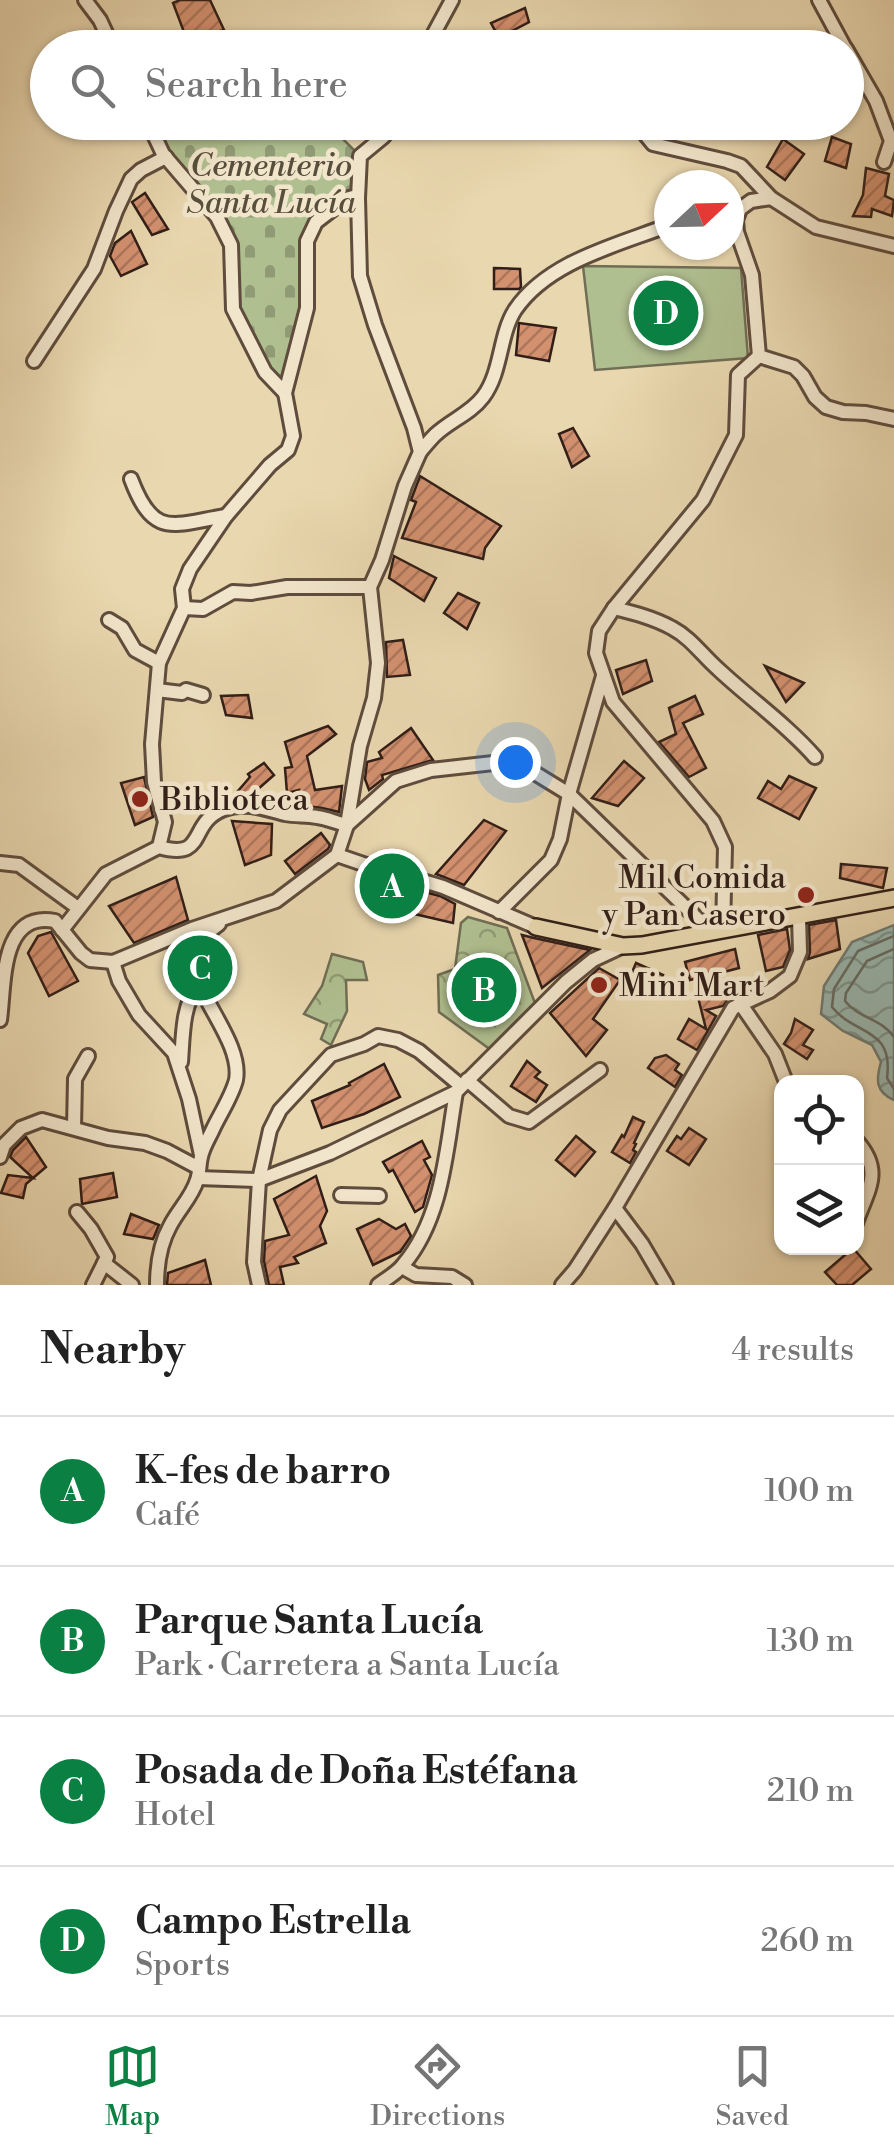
<!DOCTYPE html>
<meta charset="utf-8">
<style>
:root{--surface:#fff;--page:#f6f6f6;--text:#222;--muted:#767676;--line:#e0e0e0;--accent:#0b8043}
body{margin:0;font-family:"Libre Bodoni",serif;background:var(--page);color:var(--text)}
.controls{position:absolute;right:30px;bottom:30px;display:grid;overflow:hidden;border-radius:20px;box-shadow:0 2px 8px #0004}
.controls button{width:90px;height:90px;display:grid;place-items:center;padding:0;border:0;border-bottom:2px solid var(--line);background:var(--surface);color:var(--text);font:50px sans-serif}
.compass{position:absolute;left:654px;top:170px;width:90px;height:90px;border-radius:50%;background:var(--surface);box-shadow:0 2px 8px #0004;rotate:68deg}
.you{position:absolute;left:515px;top:762px;width:35px;height:35px;margin:-25px;border:8px solid #fff;border-radius:50%;background:#1a73e8;box-shadow:0 0 0 15px #1a73e833}
.badge{display:grid;place-items:center;width:65px;height:65px;border-radius:50%;background:var(--accent);color:#fff;font-size:32px;font-weight:700}
.pin{position:absolute;translate:-50% -50%;border:5px solid #fff;box-shadow:0 2px 10px #0006}
.list{margin:0;padding:0;list-style:none}
h2{display:flex;justify-content:space-between;align-items:center;height:130px;margin:0;padding:0 40px;font-size:42px}
h2 small{font-size:32px;font-weight:400;color:var(--muted)}
.list li{display:grid;grid-template-columns:65px 1fr auto;gap:30px;align-items:center;box-sizing:border-box;height:150px;padding:0 40px;border-top:2px solid var(--line)}
.list b{display:block;font-size:38px;white-space:nowrap}
.list p{margin:0;font-size:32px;white-space:nowrap;color:var(--muted)}
.list em{font-size:32px;font-style:normal;color:var(--muted)}
.icon{flex:none;width:55px;height:55px;fill:none;stroke:currentColor;stroke-width:2;stroke-linecap:round;stroke-linejoin:round}
.map{position:relative;flex:none;width:894px;height:1285px;overflow:hidden}
.search{position:absolute;background:var(--surface);box-shadow:0 2px 8px #0004;left:30px;right:30px;top:30px;height:110px;display:flex;align-items:center;gap:25px;box-sizing:border-box;padding:0 35px;border-radius:55px;color:var(--muted);font-size:38px}
.sheet{height:730px;background:var(--surface)}
nav{display:flex;justify-content:space-around;align-items:center;box-sizing:border-box;height:140px;border-top:2px solid var(--line);background:var(--surface);font-size:28px;color:var(--muted)}
nav a{display:grid;justify-items:center;gap:5px}
nav .on{color:var(--accent)}
.map>svg:first-child{display:block}
.grass{fill:#b0bf90;stroke:#706e54;stroke-width:2.5}
.cemetery{fill:url(#cemetery-stones);stroke:#706e54;stroke-width:2.5}
.park{fill:url(#park-crowns);stroke:#706e54;stroke-width:2.5}
.water{fill:url(#water-waves);stroke:#6f7a73;stroke-width:2.5}
.lines{fill:none;stroke-linecap:round;stroke-linejoin:round}
.shore{stroke:#656b64;stroke-width:2.5}
.building{fill:url(#building-hatch);stroke:#311e17;stroke-width:2.5}
.minor-casing{stroke:#5f4c3d;stroke-width:18}
.major-casing{stroke:#311e17;stroke-width:20}
.minor{stroke:#f1e5cb;stroke-width:12}
.major{stroke:#e9d7af;stroke-width:15}
.poi-dot{fill:#8f2418;stroke:#f1e5cb;stroke-width:4}
.labels{text-anchor:middle;stroke-width:9;stroke-linejoin:round;paint-order:stroke}
.park-label{font-size:32px;font-style:italic;fill:#574e3b;stroke:#f1e5cb}
.poi-label{font-size:32px;fill:#311e17;stroke:#f1e5cb;text-anchor:start}
</style>
<div class="map">
<svg width="894" height="1285" viewBox="0 0 894 1285">
<defs>
<pattern id="cemetery-stones" width="16" height="16" patternUnits="userSpaceOnUse" patternTransform="scale(2.5)"><rect width="16" height="16" fill="#b0bf90"/><path d="M2 7V4a2 2 0 0 1 4 0v3zM10 15v-3a2 2 0 0 1 4 0v3z" fill="#909b75"/></pattern>
<pattern id="park-crowns" width="20" height="18" patternUnits="userSpaceOnUse" patternTransform="scale(2.5)"><rect width="20" height="18" fill="#b0bf90"/><path d="M2 6a3 3 0 1 1 6 0M12 15a3 3 0 1 1 6 0" fill="none" stroke="#909b75"/></pattern>
<pattern id="water-waves" width="16" height="10" patternUnits="userSpaceOnUse" patternTransform="scale(2.5)"><rect width="16" height="10" fill="#99b8b1"/><path d="M0 5q4-4 8 0t8 0" fill="none" stroke="#7d958f"/></pattern>
<pattern id="building-hatch" width="6" height="6" patternUnits="userSpaceOnUse" patternTransform="scale(2.5)"><rect width="6" height="6" fill="#d39170"/><path d="M-1 1l2-2M0 6l6-6M5 7l2-2" fill="none" stroke="#ac765b"/></pattern>
</defs>
<rect width="100%" height="100%" fill="#e9d7af"/>
<filter id="stains"><feTurbulence type="fractalNoise" baseFrequency=".002" numOctaves="4"/><feColorMatrix values="0 0 0 0 .2 0 0 0 0 .09 0 0 0 0 .02 0 0 0 .5 -.17"/></filter>
<radialGradient id="worn" r=".72"><stop offset=".6" stop-color="#630" stop-opacity="0"/><stop offset="1" stop-color="#630" stop-opacity=".3"/></radialGradient>
<polygon class="grass" points="583,266 741,268 748,358 595,370"/>
<polygon class="cemetery" points="179,123 327,123 360,156 358,198 322,219 307,256 310,298 286,383 266,370 235,309 231,245 157,142"/>
<g class="park">
<polygon points="468,917 507,928 536,1006 491,1050 439,1012 438,975 455,969 461,923"/>
<polygon points="332,954 363,962 367,980 346,980 347,1011 331,1045 321,1039 327,1024 304,1014 322,986"/>
</g>
<path class="water" d="M894 925V1100C875 1092 876 1079 881 1062L872 1045 843 1031 821 1014 824 986 852 942Z"/>
<g class="lines">
<g class="shore">
<path d="M894 936 858 951 834 989 832 1007C855 1036 894 1027 887 1078L894 1089"/>
<path d="M894 949 867 961 846 993 845 1001C858 1018 882 1019 894 1037"/>
</g>
</g>
<g class="building">
<polygon points="180,0 210,0 224,30 187,40 173,3"/>
<polygon points="525,8 529,22 499,38 491,23"/>
<polygon points="832,137 851,144 846,168 825,161"/>
<polygon points="783,139 804,154 785,180 767,167"/>
<polygon points="866,168 889,174 885,196 894,200 892,216 872,209 871,217 853,216 863,195"/>
<polygon points="145,193 168,229 152,235 132,202"/>
<polygon points="131,231 147,264 121,276 110,256 115,243"/>
<polygon points="494,268 520,269 521,287 519,289 494,289"/>
<polygon points="519,323 556,328 549,361 516,355"/>
<polygon points="573,428 589,456 572,467 559,434"/>
<polygon points="420,476 501,526 485,548 483,559 402,538 416,502 411,500"/>
<polygon points="394,556 436,578 424,601 389,578"/>
<polygon points="458,593 479,603 467,629 444,613"/>
<polygon points="403,640 410,675 387,677 386,642"/>
<polygon points="646,660 652,681 623,694 616,670"/>
<polygon points="765,666 804,683 786,702"/>
<polygon points="248,695 252,718 226,715 221,696"/>
<polygon points="695,696 703,714 683,723 706,768 689,777 659,742 676,734 669,708"/>
<polygon points="328,726 336,734 307,756 315,790 342,786 339,812 322,808 297,805 299,790 287,793 285,768 292,767 285,742"/>
<polygon points="411,728 433,760 382,775 383,779 369,790 365,779 367,762 382,758 379,752"/>
<polygon points="624,761 644,778 618,806 592,798"/>
<polygon points="264,763 274,775 257,790 262,796 243,796 238,791 250,777 248,774"/>
<polygon points="789,776 816,788 799,819 758,798 768,781 781,789"/>
<polygon points="144,777 153,817 135,825 121,783"/>
<polygon points="484,820 506,831 464,885 436,874"/>
<polygon points="232,821 272,824 271,855 245,865"/>
<polygon points="321,833 330,845 328,849 295,874 285,861"/>
<polygon points="841,864 887,868 883,888 840,878"/>
<polygon points="176,877 188,920 134,943 109,906"/>
<polygon points="413,889 440,896 455,904 453,923 406,912"/>
<polygon points="836,920 840,949 808,959 810,952 809,925"/>
<polygon points="787,929 790,950 783,967 766,971 758,935"/>
<polygon points="51,932 78,981 49,996 28,953 38,936"/>
<polygon points="522,935 534,938 590,950 542,988"/>
<polygon points="735,949 739,968 720,973 727,1001 723,1006 706,1010 716,1016 697,1050 678,1039 689,1019 706,1029 698,997 702,996 698,978 690,980 685,962"/>
<polygon points="636,963 663,975 654,996 627,984"/>
<polygon points="599,968 620,980 593,1019 607,1030 586,1056 550,1013"/>
<polygon points="795,1019 813,1030 803,1045 813,1050 807,1059 784,1044 791,1033"/>
<polygon points="666,1055 679,1064 675,1070 682,1075 675,1087 648,1068 655,1058"/>
<polygon points="527,1061 540,1072 535,1077 547,1085 536,1102 511,1086"/>
<polygon points="384,1064 400,1097 364,1114 322,1128 312,1101 350,1085 349,1083"/>
<polygon points="633,1117 644,1122 634,1143 636,1144 633,1150 636,1152 630,1163 612,1152 622,1135 624,1137"/>
<polygon points="689,1128 706,1139 689,1165 667,1151 677,1136 681,1139"/>
<polygon points="576,1136 595,1152 575,1176 556,1160"/>
<polygon points="26,1137 46,1167 26,1184 23,1198 1,1193 8,1175 33,1178 10,1157 13,1150"/>
<polygon points="422,1141 430,1157 424,1160 432,1175 423,1207 415,1212 393,1170 389,1172 383,1162"/>
<polygon points="113,1173 117,1197 82,1204 80,1179"/>
<polygon points="316,1176 327,1211 320,1226 326,1243 294,1257 298,1263 280,1267 284,1285 269,1285 264,1261 265,1241 289,1235 274,1199"/>
<polygon points="131,1214 159,1225 153,1239 124,1234"/>
<polygon points="379,1219 396,1229 405,1224 411,1236 400,1252 373,1265 357,1229"/>
<polygon points="853,1248 871,1269 852,1285 837,1285 825,1272"/>
<polygon points="205,1260 211,1285 167,1285 168,1273"/>
</g>
<g class="lines">
<g class="minor-casing">
<g id="minor">
<polyline points="85,0 100,20 113,48"/>
<polyline points="819,0 845,48"/>
<polyline points="426,48 452,0"/>
<polyline points="846,49 876,101 891,141 884,162"/>
<polyline points="148,122 163,154 217,217 231,245 233,309 265,372 285,393"/>
<polyline points="635,122 653,144 727,161 741,166 771,198 816,227 894,246"/>
<polyline points="771,198 751,201 740,209 736,220 737,232 752,275 759,356 794,367 803,376 815,397 826,407 843,412 866,413 894,419"/>
<polyline points="34,361 94,269 116,211 131,179 141,170 166,157"/>
<path d="M420 452C425 446 430 440 435 435 451 420 470 414 483 397 502 372 499 335 515 310 548 261 618 245 669 225"/>
<path d="M131 479C154 540 173 524 226 516"/>
<polyline points="184,608 203,609 233,592 251,593 287,587 370,587"/>
<path d="M614 608C634 613 654 618 672 628 691 638 702 655 718 669 750 699 786 724 815 757"/>
<polyline points="109,620 122,628 135,650 159,663"/>
<polyline points="157,690 182,693 186,690 203,695"/>
<polyline points="159,847 165,822 154,782 152,744 159,663 184,608 182,589 190,569 226,516 270,465 288,450 293,436 285,393 307,308 307,241 316,222 346,199 353,197 358,198"/>
<polyline points="337,855 407,879 420,880 443,887 536,927"/>
<polyline points="0,863 19,865 78,908"/>
<polyline points="499,912 551,860 560,839 569,794 603,676"/>
<path d="M62 930 106 874 159 847C208 861 187 823 224 809 244 801 266 809 285 814 296 816 306 815 317 817 327 818 337 823 347 825L396 781 431 770 511 761 525 767 569 794 711 932"/>
<polyline points="723,930 725,847 713,821 613,702 596,653 599,631 614,608 703,500 736,435 738,375 759,356"/>
<polyline points="113,962 119,981 139,1015 174,1053 189,1099 201,1155"/>
<polyline points="740,1003 775,1054 786,1082"/>
<path d="M0 1020C5 983 0 911 55 921L81 953 90 960 113 962 192 929 276 901 337 855 347 825 360 746 374 698 378 663 370 587 382 560 405 486 420 452 414 428 375 325 360 276 358 198 360 156 383 137 396 122"/>
<path d="M181 1062C183 1037 182 1005 198 986"/>
<polyline points="467,1080 509,1116 529,1122 600,1070"/>
<polyline points="74,1128 75,1079 88,1056"/>
<path d="M856 1140C884 1171 868 1189 856 1223"/>
<polyline points="0,1157 4,1145 21,1128 42,1120 108,1138 145,1143 167,1151 199,1168"/>
<polyline points="198,1178 259,1180 330,1153 456,1092 566,982 593,960 623,946"/>
<polyline points="341,1195 379,1196"/>
<polyline points="615,1208 642,1244 666,1285"/>
<polyline points="77,1212 91,1229 107,1257 93,1285"/>
<polyline points="104,1263 132,1285"/>
<polyline points="402,1267 416,1275 452,1277 465,1285"/>
<path d="M157 1285C157 1264 160 1244 170 1226 178 1210 192 1197 197 1180 200 1172 199 1164 201 1157 203 1147 209 1138 213 1129 220 1114 232 1096 236 1080 244 1036 177 980 196 944 201 936 212 930 219 924"/>
<polyline points="259,1285 254,1262 259,1180 270,1130 280,1110 331,1055 364,1044 378,1036 398,1040 419,1051 461,1086"/>
<path d="M378 1285C386 1279 397 1273 403 1265 443 1218 446 1150 456 1092"/>
<polyline points="562,1285 575,1270 615,1208 733,1008 770,991 790,976 800,952 799,917"/>
</g>
</g>
<g class="major-casing">
<polyline id="major" points="536,927 623,946 642,945 894,898"/>
</g>
<use href="#minor" class="minor"/>
<use href="#major" class="major"/>
</g>
<g class="poi-dot">
<circle cx="140" cy="799" r="10"/>
<circle cx="806" cy="895" r="10"/>
<circle cx="599" cy="985" r="10"/>
</g>
<g class="labels">
<g class="park-label">
<text x="271" y="176">Cementerio<tspan x="271" dy="37">Santa Lucía</tspan></text>
</g>
<g class="poi-label">
<text x="160" y="810">Biblioteca</text>
<text x="786" y="888" text-anchor="end">Mil Comida<tspan x="786" dy="37">y Pan Casero</tspan></text>
<text x="619" y="996">Mini Mart</text>
</g>
</g>
<rect width="100%" height="100%" filter="url(#stains)"/>
<rect width="100%" height="100%" fill="url(#worn)"/>
</svg>
<div class="controls">
<button><svg class="icon" aria-label="locate" viewBox="0 0 24 24"><circle cx="12" cy="12" r="6"/><path d="M12 2v4M12 18v4M2 12h4M18 12h4"/></svg></button>
<button><svg class="icon" aria-label="layers" viewBox="0 0 24 24"><path d="M12 4l9 5-9 5-9-5zM3 14l9 5 9-5"/></svg></button>
</div>
<svg class="compass" viewBox="-18 -18 36 36"><path d="M0-13l5 13h-10z" fill="#e53935"/><path d="M0 13l5-13h-10z" fill="#767676"/></svg>
<div class="you"></div>
<div class="pin badge" style="left:392px;top:886px">A</div>
<div class="pin badge" style="left:484px;top:990px">B</div>
<div class="pin badge" style="left:200px;top:968px">C</div>
<div class="pin badge" style="left:666px;top:313px">D</div>
<div class="search"><svg class="icon" aria-label="search" viewBox="0 0 24 24"><circle cx="10" cy="10" r="6"/><path d="M15 15l6 6"/></svg>Search here</div>
</div>
<section class="sheet">
<h2>Nearby<small>4 results</small></h2>
<ul class="list">
<li><span class="badge">A</span><div><b>K-fes de barro</b><p>Café</p></div><em>100 m</em></li>
<li><span class="badge">B</span><div><b>Parque Santa Lucía</b><p>Park · Carretera a Santa Lucía</p></div><em>130 m</em></li>
<li><span class="badge">C</span><div><b>Posada de Doña Estéfana</b><p>Hotel</p></div><em>210 m</em></li>
<li><span class="badge">D</span><div><b>Campo Estrella</b><p>Sports</p></div><em>260 m</em></li>
</ul>
</section>
<nav>
<a class="on"><svg class="icon" aria-label="map" viewBox="0 0 24 24"><path d="M3 6l6-2 6 2 6-2v14l-6 2-6-2-6 2zM9 4v14M15 6v14"/></svg>Map</a>
<a><svg class="icon" aria-label="directions" viewBox="0 0 24 24"><path d="M12 3l9 9-9 9-9-9zM9 14v-3h6M13 9l2 2-2 2"/></svg>Directions</a>
<a><svg class="icon" aria-label="saved" viewBox="0 0 24 24"><path d="M7 4h10v16l-5-4-5 4z"/></svg>Saved</a>
</nav>
